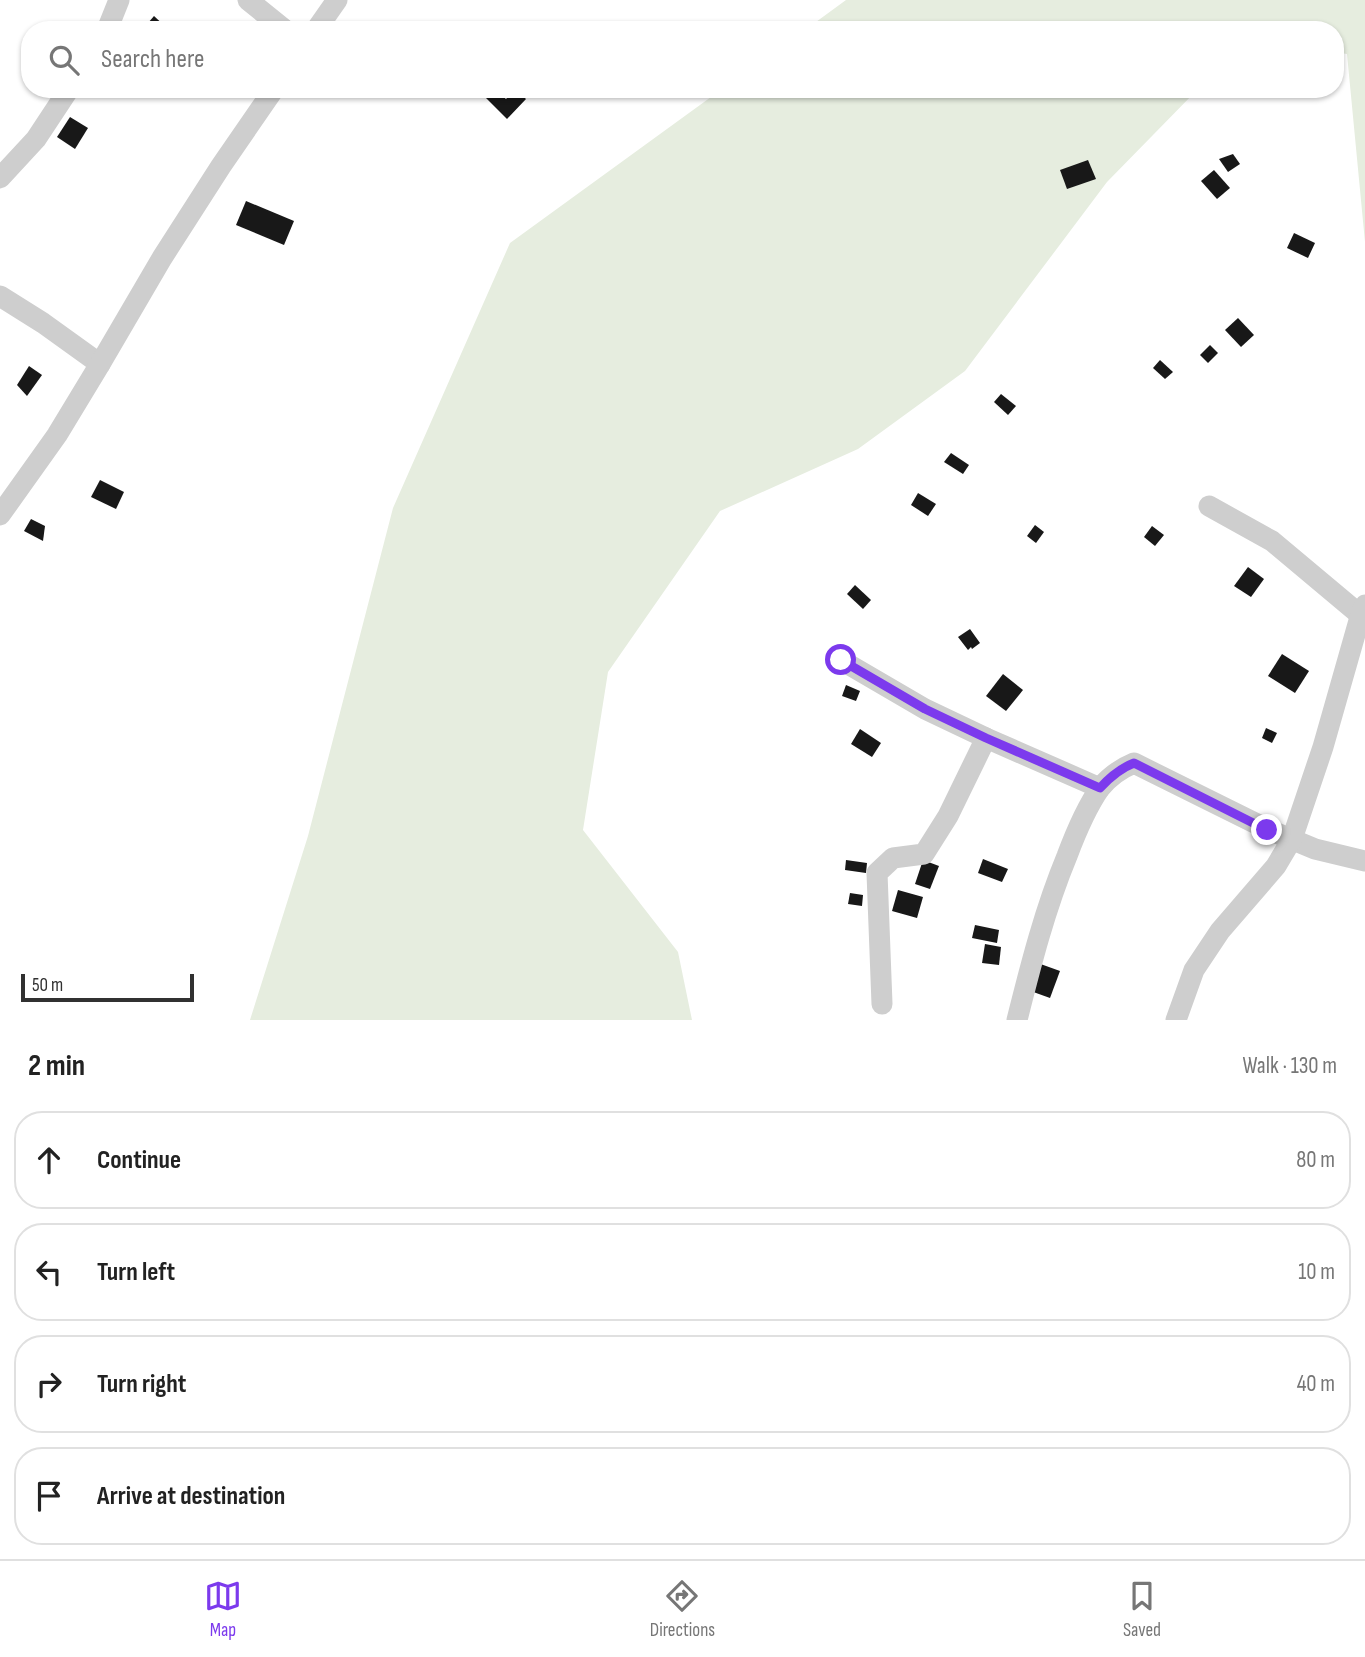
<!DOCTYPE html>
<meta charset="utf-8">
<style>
:root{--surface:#fff;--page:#f6f6f6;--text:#222;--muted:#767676;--line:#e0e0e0;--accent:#7c3aed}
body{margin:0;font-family:"Sofia Sans Condensed",sans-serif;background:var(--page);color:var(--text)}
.scale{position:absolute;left:21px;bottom:18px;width:173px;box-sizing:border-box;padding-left:7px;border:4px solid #313131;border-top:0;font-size:19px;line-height:24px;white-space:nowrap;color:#313131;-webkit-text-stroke:5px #fff;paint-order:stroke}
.stop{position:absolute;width:21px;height:21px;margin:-16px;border:5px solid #7c3aed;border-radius:50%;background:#fff}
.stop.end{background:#7c3aed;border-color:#fff;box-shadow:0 2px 7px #0008}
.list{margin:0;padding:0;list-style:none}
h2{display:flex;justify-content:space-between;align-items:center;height:91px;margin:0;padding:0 28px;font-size:30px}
h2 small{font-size:23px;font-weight:400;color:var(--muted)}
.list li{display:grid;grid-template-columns:46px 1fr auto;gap:21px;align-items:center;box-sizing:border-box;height:98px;margin:0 14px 14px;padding:0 14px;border:2px solid var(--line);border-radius:28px}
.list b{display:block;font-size:26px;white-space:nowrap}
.list em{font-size:23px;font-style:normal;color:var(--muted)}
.icon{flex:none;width:38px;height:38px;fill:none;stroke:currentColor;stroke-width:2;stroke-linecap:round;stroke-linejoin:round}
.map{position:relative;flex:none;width:1365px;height:1020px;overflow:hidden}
.search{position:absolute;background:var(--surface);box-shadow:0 2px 5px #0004;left:21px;right:21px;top:21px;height:77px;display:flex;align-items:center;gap:18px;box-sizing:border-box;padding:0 24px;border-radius:28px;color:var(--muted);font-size:26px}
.sheet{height:539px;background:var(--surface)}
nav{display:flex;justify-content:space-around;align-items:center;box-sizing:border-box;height:98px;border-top:2px solid var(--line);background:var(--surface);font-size:19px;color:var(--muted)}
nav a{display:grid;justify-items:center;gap:4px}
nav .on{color:var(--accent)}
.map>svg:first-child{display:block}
.green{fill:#e6eddf}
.building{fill:#181818}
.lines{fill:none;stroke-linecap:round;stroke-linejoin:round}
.minor{stroke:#cecece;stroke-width:21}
.route{stroke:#7c3aed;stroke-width:9}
</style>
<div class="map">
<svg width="1365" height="1020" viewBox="0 0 1365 1020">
<rect width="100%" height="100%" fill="#fff"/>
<g class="green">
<polygon points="846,0 1365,0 1365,242 1347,54 1335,52 1335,30 805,30"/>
<polygon points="722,89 1198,89 1107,182 965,371 858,449 720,511 608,672 583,830 678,952 692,1020 250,1020 308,836 393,508 510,243"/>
</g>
<g class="building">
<polygon points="154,16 169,30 142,30"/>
<polygon points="494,89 506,99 516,89 526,99 507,119 486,98"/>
<polygon points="70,117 88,128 75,149 57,137"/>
<polygon points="1233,154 1240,164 1228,172 1219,159"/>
<polygon points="1088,160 1096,179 1067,189 1060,170"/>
<polygon points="1214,170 1230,188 1217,199 1201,181"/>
<polygon points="246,201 294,221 284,245 236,225"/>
<polygon points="1294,233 1315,243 1308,258 1287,248"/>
<polygon points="1238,318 1254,335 1241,347 1225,330"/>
<polygon points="1210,345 1218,353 1208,363 1200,355"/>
<polygon points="1160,360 1173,372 1165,379 1153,368"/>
<polygon points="29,366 42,375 27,396 17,385"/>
<polygon points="1001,394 1016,406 1008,415 994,402"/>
<polygon points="951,453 969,465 963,474 944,462"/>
<polygon points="100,480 124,492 116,509 91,497"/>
<polygon points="918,493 936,504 928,516 911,505"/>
<polygon points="31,519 45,526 43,541 24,531"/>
<polygon points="1035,525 1044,532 1036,543 1027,536"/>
<polygon points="1152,526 1164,535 1155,546 1144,537"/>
<polygon points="1248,567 1264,579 1251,597 1234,586"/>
<polygon points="855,585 871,600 863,609 847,594"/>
<polygon points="970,629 980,643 972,649 971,647 968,650 958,637"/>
<polygon points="1282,654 1309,671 1295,693 1268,676"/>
<polygon points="1003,674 1023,690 1006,711 986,696"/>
<polygon points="846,685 860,691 856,701 842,696"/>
<polygon points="1266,728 1277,733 1272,743 1262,738"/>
<polygon points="860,729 881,743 872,757 851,744"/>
<polygon points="983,859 1008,869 1002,882 978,873"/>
<polygon points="846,860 867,863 866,873 845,870"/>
<polygon points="923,860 939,866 930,889 915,884"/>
<polygon points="898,890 923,897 917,918 892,911"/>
<polygon points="850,893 863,895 862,906 848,904"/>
<polygon points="975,925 999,930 997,943 972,938"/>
<polygon points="985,944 1001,947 999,965 982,963"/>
<polygon points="1035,962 1060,971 1050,998 1025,989"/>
</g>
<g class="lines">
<g class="minor">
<polyline points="248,0 285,30"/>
<polyline points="107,30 119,0"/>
<polyline points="316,30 337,0"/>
<polyline points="0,178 36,139 69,89"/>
<polyline points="0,296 43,323 100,364"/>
<polyline points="1209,506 1272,541 1365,619"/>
<polyline points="0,515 57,435 100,364 162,258 221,166 274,89"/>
<polyline points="841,660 925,709 986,738 1100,788"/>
<polyline points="882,1004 877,873 893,858 924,854 948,816 986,738"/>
<path d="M1017 1020C1031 964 1045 909 1067 856 1076 832 1086 808 1100 788 1109 777 1122 768 1134 763L1267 829 1315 849 1365 861"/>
<polyline points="1176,1020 1194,970 1220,931 1276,866 1292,839 1323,747 1360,617 1365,605"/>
</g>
</g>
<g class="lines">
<path class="route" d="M841 660 925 709 986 738 1100 788C1110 777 1121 768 1134 763L1267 830"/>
</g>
</svg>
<div class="scale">50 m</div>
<div class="stop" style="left:841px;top:660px"></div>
<div class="stop end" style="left:1267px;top:830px"></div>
<div class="search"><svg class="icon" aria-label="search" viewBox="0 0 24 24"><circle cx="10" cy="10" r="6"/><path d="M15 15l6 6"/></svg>Search here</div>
</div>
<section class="sheet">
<h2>2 min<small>Walk · 130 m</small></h2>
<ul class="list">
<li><svg class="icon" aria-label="ahead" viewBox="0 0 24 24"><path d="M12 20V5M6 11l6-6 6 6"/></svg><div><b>Continue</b></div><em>80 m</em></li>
<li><svg class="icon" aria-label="left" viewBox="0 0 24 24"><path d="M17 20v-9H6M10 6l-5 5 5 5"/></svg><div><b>Turn left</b></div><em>10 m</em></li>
<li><svg class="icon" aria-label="right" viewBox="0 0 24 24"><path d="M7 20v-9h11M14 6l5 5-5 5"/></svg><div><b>Turn right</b></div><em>40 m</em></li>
<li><svg class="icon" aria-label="arrive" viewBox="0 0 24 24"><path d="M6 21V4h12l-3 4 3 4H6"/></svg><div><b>Arrive at destination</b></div></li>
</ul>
</section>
<nav>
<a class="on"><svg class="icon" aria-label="map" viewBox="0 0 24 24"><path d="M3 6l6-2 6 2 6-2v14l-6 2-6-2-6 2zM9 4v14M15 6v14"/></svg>Map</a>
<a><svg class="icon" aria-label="directions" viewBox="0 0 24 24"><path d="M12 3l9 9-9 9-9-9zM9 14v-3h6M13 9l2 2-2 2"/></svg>Directions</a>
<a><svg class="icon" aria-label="saved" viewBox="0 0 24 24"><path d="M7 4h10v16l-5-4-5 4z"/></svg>Saved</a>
</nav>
